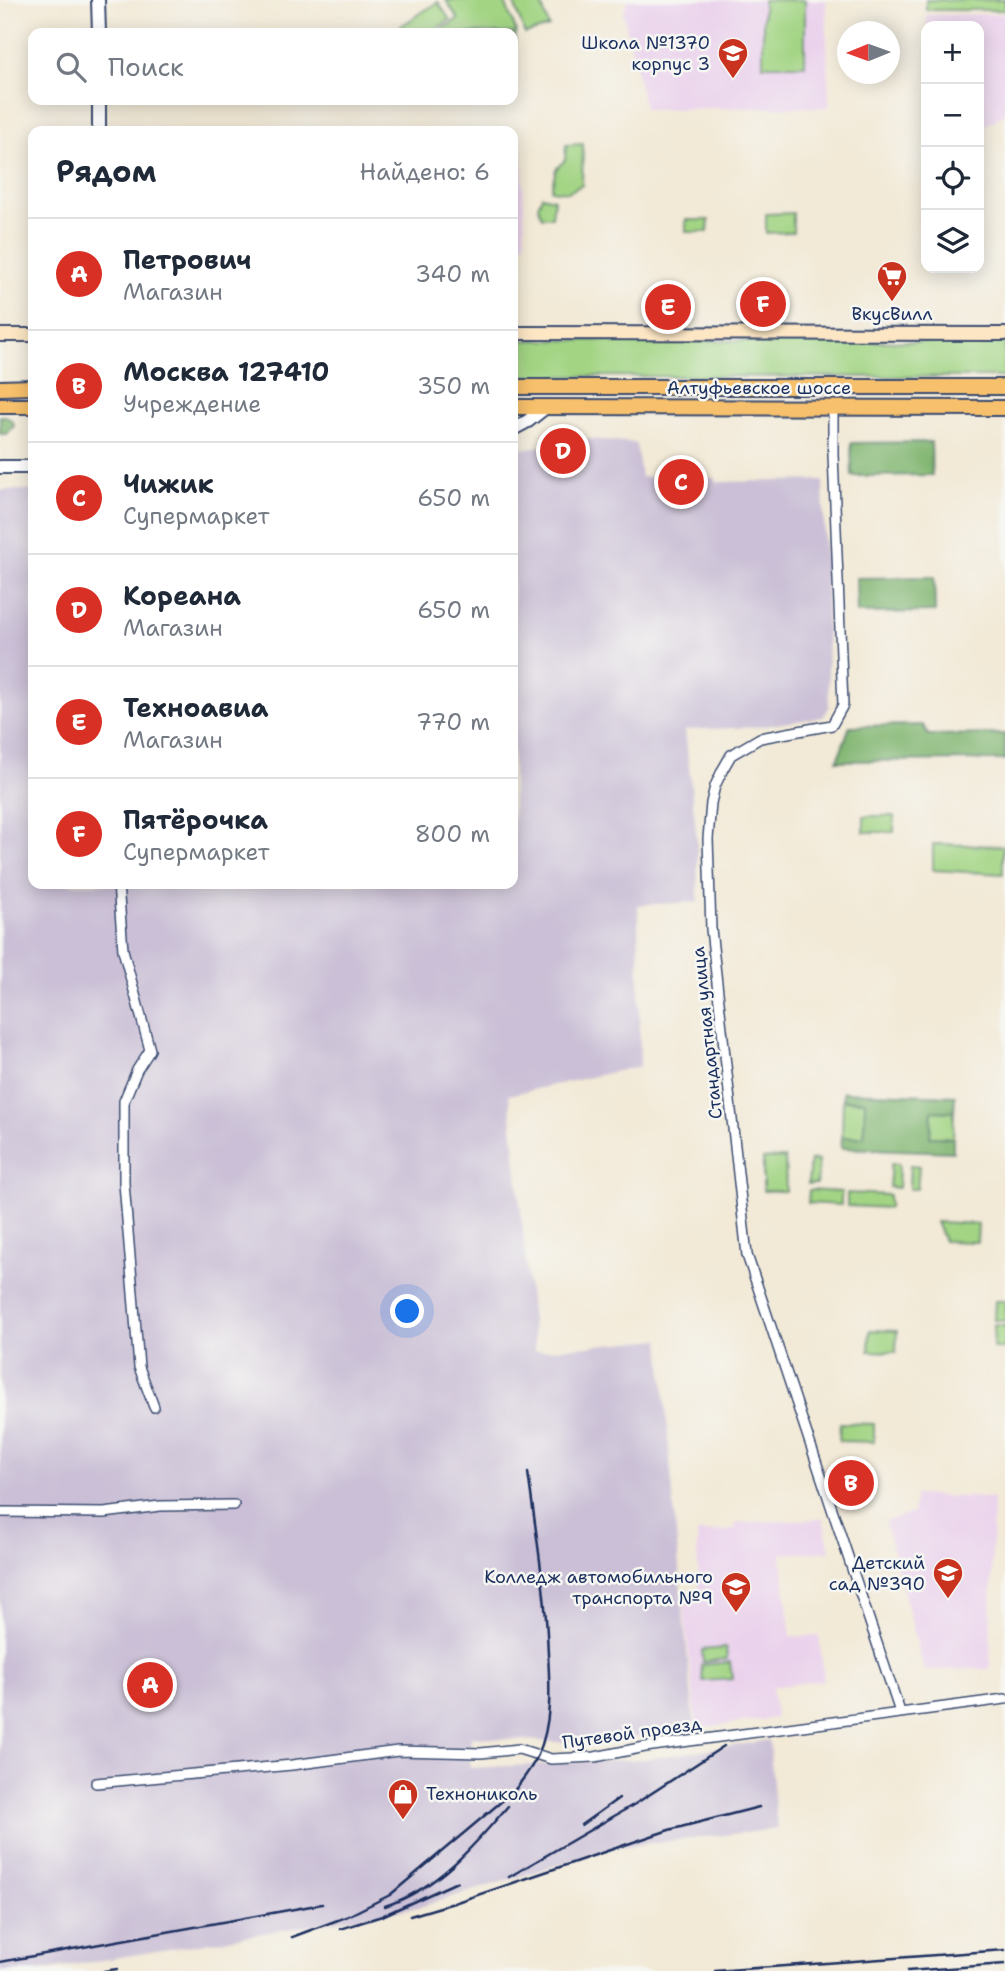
<!DOCTYPE html>
<html lang="ru">
<meta charset="utf-8">
<style>
:root{--surface:#fff;--page:#f2f2f3;--text:#1f2937;--muted:#747a83;--line:#e0e1e3;--accent:#d93025}
body{margin:0;font-family:"Shantell Sans",sans-serif;background:var(--page);color:var(--text)}
.controls{position:absolute;right:21px;top:21px;display:grid;overflow:hidden;border-radius:14px;box-shadow:0 4px 18px #0003}
.controls button{width:63px;height:63px;display:grid;place-items:center;padding:0;border:0;border-bottom:2px solid var(--line);background:var(--surface);color:var(--text);font:35px sans-serif}
.compass{position:absolute;left:837px;top:21px;width:63px;height:63px;border-radius:50%;background:var(--surface);box-shadow:0 4px 18px #0003;rotate:269deg}
.you{position:absolute;left:408px;top:1312px;width:24px;height:24px;margin:-18px;border:5px solid #fff;border-radius:50%;background:#1a73e8;box-shadow:0 0 0 10px #1a73e833}
.badge{display:grid;place-items:center;width:46px;height:46px;border-radius:50%;background:var(--accent);color:#fff;font-size:23px;font-weight:700}
.pin{position:absolute;translate:-50% -50%;border:4px solid #fff;box-shadow:0 2px 7px #0006}
.list{margin:0;padding:0;list-style:none}
h2{display:flex;justify-content:space-between;align-items:center;height:91px;margin:0;padding:0 28px;font-size:30px}
h2 small{font-size:23px;font-weight:400;color:var(--muted)}
.list li{display:grid;grid-template-columns:46px 1fr auto;gap:21px;align-items:center;box-sizing:border-box;height:112px;padding:0 28px;border-top:2px solid var(--line)}
.list b{display:block;font-size:26px;white-space:nowrap}
.list p{margin:0;font-size:23px;white-space:nowrap;color:var(--muted)}
.list em{font-size:23px;font-style:normal;color:var(--muted)}
.icon{flex:none;width:38px;height:38px;fill:none;stroke:currentColor;stroke-width:2;stroke-linecap:round;stroke-linejoin:round}
.map{position:relative;flex:none;width:1005px;height:1971px;overflow:hidden}
.search{position:absolute;background:var(--surface);box-shadow:0 4px 18px #0003;left:28px;top:28px;width:490px;height:77px;display:flex;align-items:center;gap:18px;box-sizing:border-box;padding:0 24px;border-radius:14px;color:var(--muted);font-size:26px}
.panel{position:absolute;background:var(--surface);box-shadow:0 4px 18px #0003;left:28px;top:126px;width:490px;height:763px;border-radius:14px}
.map>svg:first-child{display:block}
.built{fill:#ead1ec}
.industrial{fill:#cabfd6}
.green{fill:#a2d483;stroke:#5e8270;stroke-width:2}
.forest{fill:#81b671;stroke:#4e7268;stroke-width:2}
.lines{fill:none;stroke-linecap:round;stroke-linejoin:round}
.minor-casing{stroke:#3b4b70;stroke-width:12}
.tertiary-casing{stroke:#3b4b70;stroke-width:16}
.secondary-casing{stroke:#3b4b70;stroke-width:16}
.primary-casing{stroke:#3b4b70;stroke-width:18}
.minor{stroke:#fff;stroke-width:9}
.tertiary{stroke:#fff;stroke-width:12}
.secondary{stroke:#fce6c4;stroke-width:12}
.primary{stroke:#f7c06c;stroke-width:14}
.rail{stroke:#1b2f5e;stroke-width:2.5}
.labels{text-anchor:middle;stroke-width:5;stroke-linejoin:round;paint-order:stroke}
.poi-label{font-size:18px;fill:#1b2f5e;stroke:#f6f6f2;text-anchor:end}
.street-label{font-size:18px;fill:#1b2f5e;stroke:#f6f6f2}
</style>
<div class="map">
<svg width="1005" height="1971" viewBox="0 0 1005 1971">
<rect width="100%" height="100%" fill="#f6f6f2"/>
<filter id="ink" filterUnits="userSpaceOnUse"><feTurbulence type="fractalNoise" baseFrequency=".0143" numOctaves="2"/><feDisplacementMap in="SourceGraphic" scale="14" xChannelSelector="R" yChannelSelector="G"/><feConvolveMatrix kernelMatrix="1 2 1 2 8 2 1 2 1" color-interpolation-filters="sRGB"/></filter>
<filter id="wash" filterUnits="userSpaceOnUse"><feTurbulence type="fractalNoise" baseFrequency=".00686" numOctaves="4" result="noise"/><feDisplacementMap in="SourceGraphic" scale="28" xChannelSelector="R" yChannelSelector="G"/><feGaussianBlur stdDeviation="1.57" result="paint"/><feColorMatrix in="noise" values="0 0 0 0 0 0 0 0 0 0 0 0 0 0 0 0 0 1.4 0 .05"/><feComposite in="paint" operator="in"/></filter>
<g filter="url(#wash)">
<rect width="100%" height="100%" fill="#f2e9d6"/>
<g class="built">
<polygon points="628,0 826,0 829,107 645,109 623,13"/>
<polygon points="1005,14 1005,114 979,129 979,26 926,26 925,152 926,15"/>
<polygon points="513,153 522,153 525,243 513,243"/>
<polygon points="915,1495 993,1498 990,1669 924,1670 885,1522 913,1513"/>
<polygon points="823,1519 830,1551 781,1554 791,1637 819,1635 824,1680 772,1687 776,1718 697,1728 682,1593 698,1591 697,1533 734,1530 737,1523"/>
</g>
<polygon class="industrial" points="591,439 636,443 641,477 716,478 716,482 823,480 829,707 823,717 757,727 685,730 697,840 698,902 638,905 640,1066 509,1095 535,1351 660,1339 681,1592 695,1731 573,1743 471,1737 470,1768 646,1759 769,1740 777,1829 617,1847 419,1907 37,1971 0,1971 0,490 33,490 33,884 513,884 513,450"/>
<g class="green">
<polygon points="446,0 504,0 516,31 513,57 513,33 436,33 458,19"/>
<polygon points="513,0 540,0 549,27 525,34"/>
<rect x="763" y="0" width="42" height="65"/>
<rect x="926" y="0" width="79" height="10"/>
<polygon points="438,2 450,20 430,33 397,33 395,30"/>
<polygon points="583,144 582,185 568,192 551,190 556,169 565,160 566,145"/>
<polygon points="542,196 554,199 552,217 542,217 538,206"/>
<polygon points="793,213 793,232 766,233 766,214"/>
<polygon points="686,220 709,220 708,232 686,232"/>
<polygon points="513,340 1005,342 1005,377 513,376"/>
<rect x="864" y="816" width="30" height="16"/>
<polygon points="933,844 1003,846 1003,874 933,870"/>
<polygon points="843,1100 865,1101 864,1138 842,1137"/>
<polygon points="931,1111 954,1112 953,1138 930,1137"/>
<polygon points="785,1158 786,1191 763,1191 763,1159"/>
<polygon points="810,1160 818,1161 817,1184 808,1184"/>
<polygon points="891,1164 899,1164 898,1188 889,1187"/>
<polygon points="910,1165 919,1166 917,1189 909,1189"/>
<polygon points="809,1190 841,1192 841,1205 808,1203"/>
<polygon points="847,1193 889,1195 889,1208 847,1206"/>
<polygon points="936,1222 978,1224 977,1242 944,1241"/>
<polygon points="995,1301 1005,1301 1005,1321 994,1320"/>
<polygon points="994,1325 1005,1326 1005,1348 993,1348"/>
<polygon points="870,1330 897,1331 896,1352 869,1351"/>
<polygon points="840,1423 874,1424 874,1442 839,1441"/>
<polygon points="726,1648 727,1659 703,1662 702,1650"/>
<polygon points="730,1662 732,1679 703,1681 701,1665"/>
</g>
<g class="forest">
<polygon points="0,416 6,416 13,422 14,426 7,434 0,434"/>
<polygon points="931,442 932,475 852,476 851,443"/>
<polygon points="934,577 935,612 857,613 856,578"/>
<polygon points="923,725 928,735 1005,734 1005,760 837,761 850,726"/>
<polygon points="843,1092 955,1096 954,1112 932,1111 930,1137 953,1138 953,1152 841,1148 842,1137 864,1137 865,1101 843,1100"/>
</g>
</g>
<g filter="url(#ink)">
<g class="lines">
<g class="minor-casing">
<g id="minor">
<polyline points="833,407 833,454 843,705 832,725 760,738 731,755 723,769 715,786 711,803 708,839 711,929 747,1255 900,1712"/>
<polyline points="118,884 123,950 150,1050 137,1070 124,1101 124,1183 139,1367 154,1407"/>
<polyline points="0,1512 104,1513 160,1506 234,1505"/>
<polyline points="96,1783 292,1765 398,1751 481,1753 519,1749 551,1759 595,1757 645,1747 1005,1699"/>
</g>
</g>
<g class="tertiary-casing">
<g id="tertiary">
<polyline points="98,0 99,33"/>
<polyline points="99,131 99,100"/>
<polyline points="513,429 528,421 546,407"/>
<polyline points="0,467 33,467"/>
</g>
</g>
<g class="secondary-casing">
<g id="secondary">
<polyline points="513,333 1005,334"/>
<polyline points="0,335 33,335"/>
</g>
</g>
<g class="primary-casing">
<g id="primary">
<polyline points="513,387 1005,387"/>
<polyline points="0,388 33,387"/>
<polyline points="0,406 33,406"/>
<polyline points="513,407 1005,408"/>
</g>
</g>
<use href="#minor" class="minor"/>
<use href="#tertiary" class="tertiary"/>
<use href="#secondary" class="secondary"/>
<use href="#primary" class="primary"/>
<g class="rail">
<polyline points="581,1825 619,1798"/>
<polyline points="509,1877 635,1804 724,1746"/>
<path d="M385 1906C437 1889 473 1847 508 1806"/>
<polyline points="410,1916 454,1903 669,1830 759,1807"/>
<polyline points="340,1929 382,1916 457,1882"/>
<path d="M292 1937 346 1917 390 1895 514 1791C523 1779 532 1768 538 1755 552 1723 550 1688 548 1654 546 1593 536 1533 528 1472"/>
<polyline points="0,1962 322,1904"/>
<polyline points="104,1971 117,1969"/>
<polyline points="715,1971 1005,1950"/>
<polyline points="907,1971 1005,1964"/>
</g>
</g>
</g>
<defs>
<g id="school-pin" transform="scale(1.575)"><path d="M0 17L-7.5 6A9.5 9.5 0 1 1 7.5 6Z" fill="#c8321e" stroke="#f6f6f2"/><path d="M0-5L7-2L0 1L-7-2ZM-4 1L0 2.5L4 1V4Q0 6-4 4Z" fill="#fff"/></g>
<g id="supermarket-pin" transform="scale(1.575)"><path d="M0 17L-7.5 6A9.5 9.5 0 1 1 7.5 6Z" fill="#c8321e" stroke="#f6f6f2"/><path d="M-6-5.5h2.5l.6 2H6L4.5 2H-2.5L-4.4-4H-6ZM-1.5 3.2a1.3 1.3 0 1 0 .1 0ZM3 3.2a1.3 1.3 0 1 0 .1 0Z" fill="#fff"/></g>
<g id="university-pin" transform="scale(1.575)"><path d="M0 17L-7.5 6A9.5 9.5 0 1 1 7.5 6Z" fill="#c8321e" stroke="#f6f6f2"/><path d="M0-5L7-2L0 1L-7-2ZM-4 1L0 2.5L4 1V4Q0 6-4 4Z" fill="#fff"/></g>
<g id="shop-pin" transform="scale(1.575)"><path d="M0 17L-7.5 6A9.5 9.5 0 1 1 7.5 6Z" fill="#c8321e" stroke="#f6f6f2"/><path d="M-5-2.5h2.3a2.7 3.5 0 0 1 5.4 0H5L5.5 6h-11ZM-1.5-2.5h3a1.5 2.3 0 0 0-3 0Z" fill="#fff"/></g>
</defs>
<g fill-rule="evenodd">
<use href="#school-pin" x="733" y="53"/>
<use href="#supermarket-pin" x="892" y="276"/>
<use href="#school-pin" x="948" y="1573"/>
<use href="#university-pin" x="736" y="1587"/>
<use href="#shop-pin" x="403" y="1794"/>
</g>
<g class="labels">
<g class="poi-label">
<text x="710" y="49">Школа №1370<tspan x="710" dy="21">корпус 3</tspan></text>
<text x="892" y="320" text-anchor="middle">ВкусВилл</text>
<text x="925" y="1569">Детский<tspan x="925" dy="21">сад №390</tspan></text>
<text x="713" y="1583">Колледж автомобильного<tspan x="713" dy="21">транспорта №9</tspan></text>
<text x="426" y="1800" text-anchor="start">Технониколь</text>
</g>
<g class="street-label">
<text x="759" y="394">Алтуфьевское шоссе</text>
<text transform="translate(707 1033) rotate(-96)" y="6">Стандартная улица</text>
<text transform="translate(632 1733) rotate(-8)" y="6">Путевой проезд</text>
</g>
</g>
</svg>
<div class="controls">
<button>+</button>
<button>−</button>
<button><svg class="icon" aria-label="locate" viewBox="0 0 24 24"><circle cx="12" cy="12" r="6"/><path d="M12 2v4M12 18v4M2 12h4M18 12h4"/></svg></button>
<button><svg class="icon" aria-label="layers" viewBox="0 0 24 24"><path d="M12 4l9 5-9 5-9-5zM3 14l9 5 9-5"/></svg></button>
</div>
<svg class="compass" viewBox="-18 -18 36 36"><path d="M0-13l5 13h-10z" fill="#e53935"/><path d="M0 13l5-13h-10z" fill="#747a83"/></svg>
<div class="you"></div>
<div class="pin badge" style="left:150px;top:1685px">A</div>
<div class="pin badge" style="left:851px;top:1483px">B</div>
<div class="pin badge" style="left:681px;top:482px">C</div>
<div class="pin badge" style="left:563px;top:451px">D</div>
<div class="pin badge" style="left:668px;top:307px">E</div>
<div class="pin badge" style="left:763px;top:304px">F</div>
<div class="search"><svg class="icon" aria-label="search" viewBox="0 0 24 24"><circle cx="10" cy="10" r="6"/><path d="M15 15l6 6"/></svg>Поиск</div>
<section class="panel">
<h2>Рядом<small>Найдено: 6</small></h2>
<ul class="list">
<li><span class="badge">A</span><div><b>Петрович</b><p>Магазин</p></div><em>340 m</em></li>
<li><span class="badge">B</span><div><b>Москва 127410</b><p>Учреждение</p></div><em>350 m</em></li>
<li><span class="badge">C</span><div><b>Чижик</b><p>Супермаркет</p></div><em>650 m</em></li>
<li><span class="badge">D</span><div><b>Кореана</b><p>Магазин</p></div><em>650 m</em></li>
<li><span class="badge">E</span><div><b>Техноавиа</b><p>Магазин</p></div><em>770 m</em></li>
<li><span class="badge">F</span><div><b>Пятёрочка</b><p>Супермаркет</p></div><em>800 m</em></li>
</ul>
</section>
</div>
